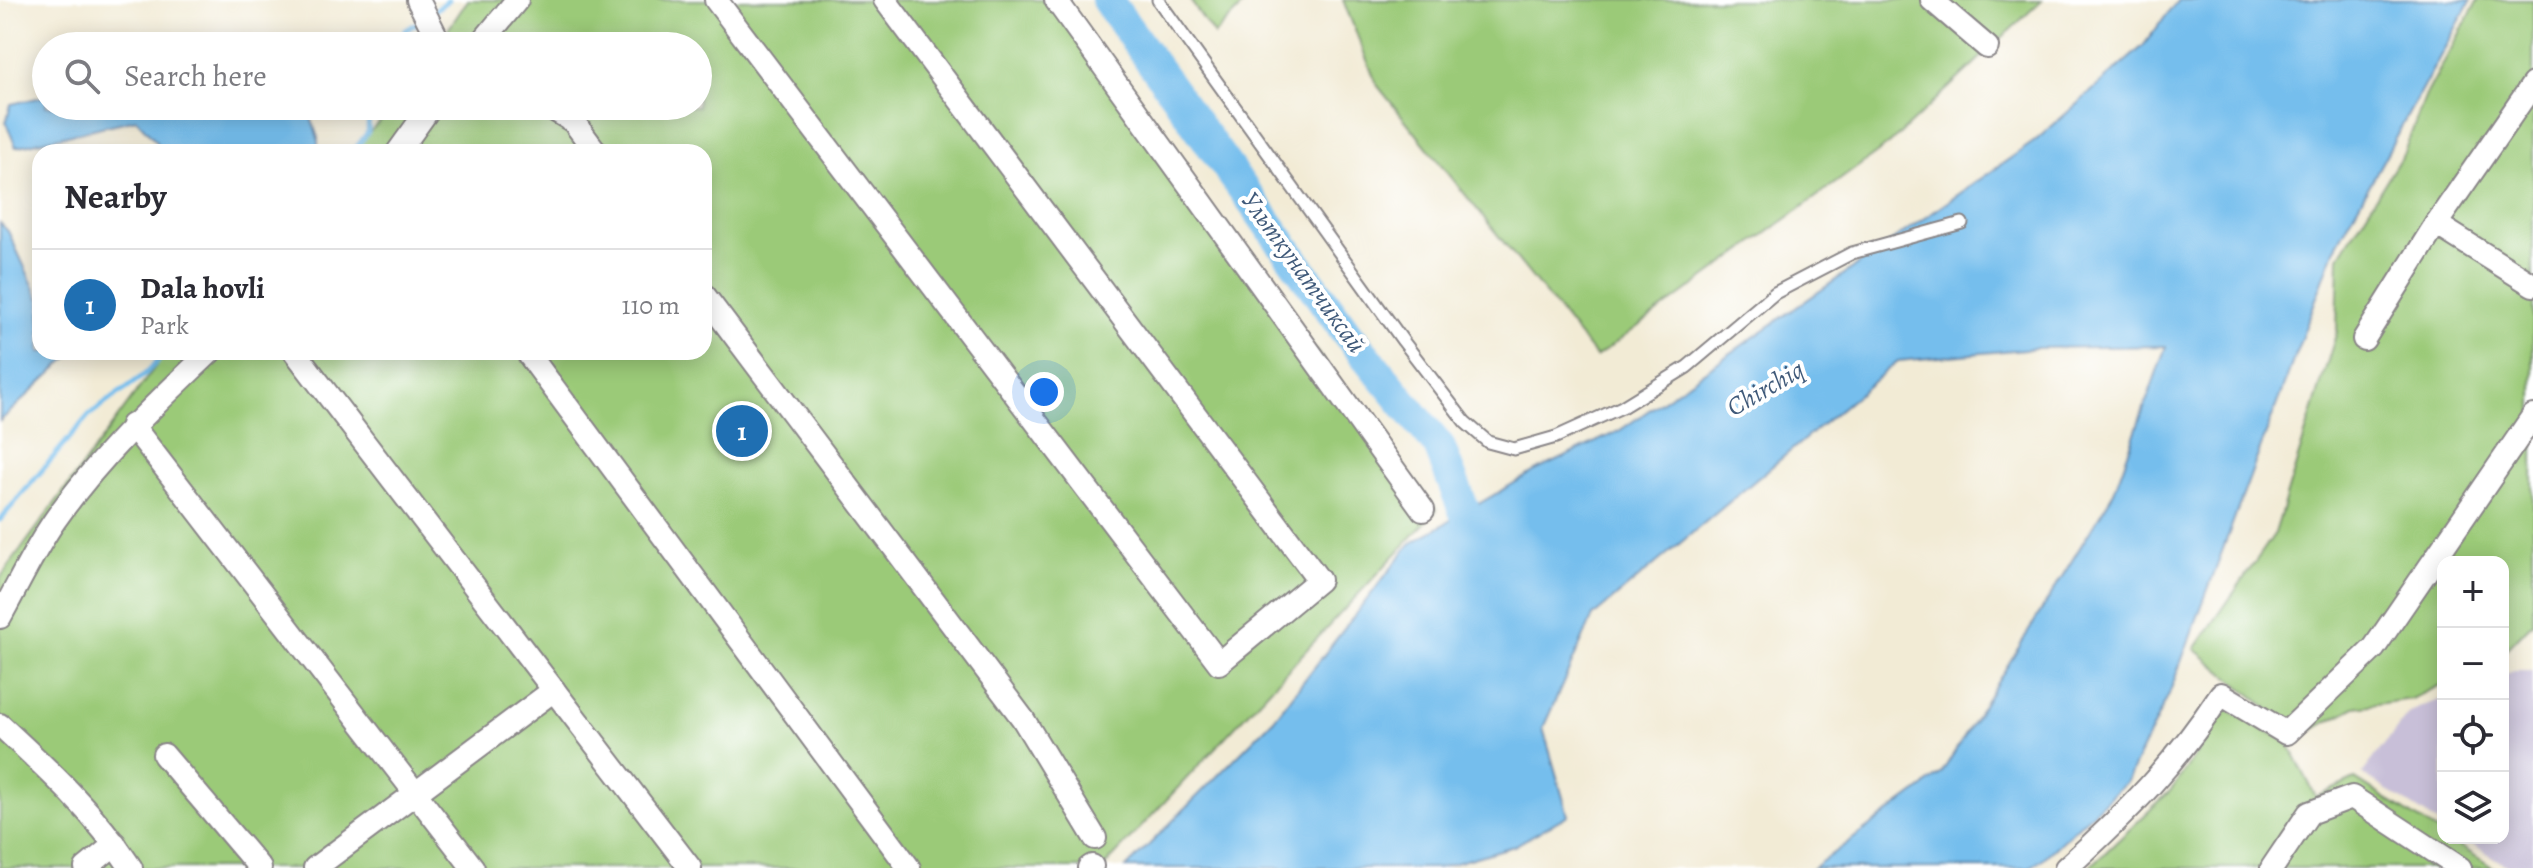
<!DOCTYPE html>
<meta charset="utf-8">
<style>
:root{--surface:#fff;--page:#f7f7f7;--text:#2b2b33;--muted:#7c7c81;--line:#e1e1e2;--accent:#1f6fb2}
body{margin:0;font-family:Alegreya,serif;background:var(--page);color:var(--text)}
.controls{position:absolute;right:24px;bottom:24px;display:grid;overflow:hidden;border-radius:16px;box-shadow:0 4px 20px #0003}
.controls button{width:72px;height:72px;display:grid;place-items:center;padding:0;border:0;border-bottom:2px solid var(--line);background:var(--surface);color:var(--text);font:40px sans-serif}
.you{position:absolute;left:1044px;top:392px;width:28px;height:28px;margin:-20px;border:6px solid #fff;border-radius:50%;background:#1a73e8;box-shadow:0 0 0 12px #1a73e833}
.badge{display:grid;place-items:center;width:52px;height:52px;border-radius:50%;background:var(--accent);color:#fff;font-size:26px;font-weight:700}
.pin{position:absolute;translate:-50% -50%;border:4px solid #fff;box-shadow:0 2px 8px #0006}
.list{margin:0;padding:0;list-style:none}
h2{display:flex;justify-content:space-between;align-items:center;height:104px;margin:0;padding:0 32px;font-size:34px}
h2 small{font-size:26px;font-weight:400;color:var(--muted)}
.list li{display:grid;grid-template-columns:52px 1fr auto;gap:24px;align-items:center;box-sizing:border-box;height:112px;padding:0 32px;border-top:2px solid var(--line)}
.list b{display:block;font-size:30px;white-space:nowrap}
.list p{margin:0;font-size:26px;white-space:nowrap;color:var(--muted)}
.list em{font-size:26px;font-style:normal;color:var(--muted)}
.icon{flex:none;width:44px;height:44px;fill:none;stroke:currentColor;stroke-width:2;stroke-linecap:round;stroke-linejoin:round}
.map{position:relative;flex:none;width:2533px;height:868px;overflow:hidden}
.search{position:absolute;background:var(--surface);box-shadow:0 4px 20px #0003;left:32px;top:32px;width:680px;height:88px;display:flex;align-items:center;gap:20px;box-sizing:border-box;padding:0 28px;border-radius:44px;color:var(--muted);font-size:30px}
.panel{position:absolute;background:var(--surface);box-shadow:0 4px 20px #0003;left:32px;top:144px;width:680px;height:216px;border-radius:24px}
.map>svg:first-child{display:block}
.industrial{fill:#c8bfd8}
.green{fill:#9bca78;stroke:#5e765a;stroke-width:2}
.water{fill:#74beed;stroke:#4b7094;stroke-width:2}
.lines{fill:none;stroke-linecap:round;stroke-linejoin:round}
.stream{stroke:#74beed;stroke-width:5}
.river{stroke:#74beed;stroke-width:32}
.service-casing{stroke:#8a8688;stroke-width:15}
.minor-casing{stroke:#8a8688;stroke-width:26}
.service{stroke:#fff;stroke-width:11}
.minor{stroke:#fff;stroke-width:22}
.labels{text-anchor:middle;stroke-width:8;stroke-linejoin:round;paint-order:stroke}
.water-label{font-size:26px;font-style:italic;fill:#3f5979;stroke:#fff}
</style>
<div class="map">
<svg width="2533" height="868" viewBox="0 0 2533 868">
<rect width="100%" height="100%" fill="#fff"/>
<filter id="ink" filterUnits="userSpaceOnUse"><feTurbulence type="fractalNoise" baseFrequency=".0125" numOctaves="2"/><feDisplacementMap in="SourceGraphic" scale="16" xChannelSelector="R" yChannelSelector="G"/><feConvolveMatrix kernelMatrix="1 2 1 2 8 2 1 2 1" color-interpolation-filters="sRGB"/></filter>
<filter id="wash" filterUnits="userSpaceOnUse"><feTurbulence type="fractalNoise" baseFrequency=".006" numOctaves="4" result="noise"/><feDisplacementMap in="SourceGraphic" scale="32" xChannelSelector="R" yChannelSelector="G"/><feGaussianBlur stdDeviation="1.8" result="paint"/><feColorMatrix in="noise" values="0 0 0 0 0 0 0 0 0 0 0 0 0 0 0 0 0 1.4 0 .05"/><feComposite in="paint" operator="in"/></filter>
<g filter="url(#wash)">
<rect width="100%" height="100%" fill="#f2ebd5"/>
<g class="industrial">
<polygon points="2514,671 2533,671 2533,868 2510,868 2463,838 2503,838 2503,675"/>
<polygon points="2443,698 2443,826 2362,774 2409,712"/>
</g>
<g class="green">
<polygon points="468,0 1049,0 1437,510 1103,868 0,868 0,578 166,352 704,352 704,152 350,152 395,106 698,106 698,46 437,46"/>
<polygon points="1190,0 1248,0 1214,35"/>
<polygon points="1343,0 2042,0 1889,144 1596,357 1377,85"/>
<polygon points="2478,0 2533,0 2533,622 2503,653 2503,562 2443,562 2443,684 2412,699 2355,707 2301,736 2195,649 2275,533 2337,331 2339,257 2404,152 2426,95"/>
<polygon points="2227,710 2288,742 2316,797 2355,779 2494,868 2089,868 2171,790"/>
</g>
<g class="water">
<polygon points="2178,0 2471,0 2335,248 2169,694 2127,781 2044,858 2029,868 1813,868 1941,774 2114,492 2166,346 2035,348 1898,361 1593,616 1543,728 1568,815 1514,846 1438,868 1126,868 1274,719 1410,544 1535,471 1619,431 2035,141 2143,46"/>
<polygon points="46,96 46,106 307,106 318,138 318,152 159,152 156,141 136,119 16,147 6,123 11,104"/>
<polygon points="0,223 8,231 40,300 40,352 74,352 0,421"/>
</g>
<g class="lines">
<g class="stream">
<polyline points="430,14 448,0"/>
<polyline points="396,46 406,30 422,20"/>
<polyline points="353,152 368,132 369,106"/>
<polyline points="0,520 89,415 144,375 167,352"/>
</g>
<polyline class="river" points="1107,0 1346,332 1439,446 1480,551"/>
</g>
</g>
<g filter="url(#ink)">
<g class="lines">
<g class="service-casing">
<polyline id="service" points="1158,0 1403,341 1465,422 1488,442 1514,449 1556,437 1622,407 1687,367 1775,293 1852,253 1962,223"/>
</g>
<g class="minor-casing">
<g id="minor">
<polyline points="418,0 441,46"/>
<polyline points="716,0 1219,663 1319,580 885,0"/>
<polyline points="1056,0 1423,510"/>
<polyline points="1932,0 1987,47"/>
<polyline points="479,46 517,0"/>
<polyline points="548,106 573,121 596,152"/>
<polyline points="398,152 431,106"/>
<polyline points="2436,224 2533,285"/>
<polyline points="704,295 1023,719 1095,838"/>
<polyline points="2364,339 2436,224 2533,84"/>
<polyline points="295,352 690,868"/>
<polyline points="527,352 909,868"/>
<polyline points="132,425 473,868"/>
<path d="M0 617C18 585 34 550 55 520 99 457 154 405 210 352"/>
<path d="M0 725C48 769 96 814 131 868"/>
<polyline points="164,755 260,868"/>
<polyline points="86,868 115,844"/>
<polyline points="315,868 554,690"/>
<polyline points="1089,868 1092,866"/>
<path d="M2066 868C2129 811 2174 765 2221 694L2286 733 2374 648 2533 416"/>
<polyline points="2272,868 2309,813 2352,797 2460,868"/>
</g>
</g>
<use href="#service" class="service"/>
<use href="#minor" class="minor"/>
</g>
</g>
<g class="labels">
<g class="water-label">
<text transform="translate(1304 272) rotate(54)" y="9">Ульткунатчиксай</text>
<text transform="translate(1765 388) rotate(-30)" y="9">Chirchiq</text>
</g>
</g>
</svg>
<div class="controls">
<button>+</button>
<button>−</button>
<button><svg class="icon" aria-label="locate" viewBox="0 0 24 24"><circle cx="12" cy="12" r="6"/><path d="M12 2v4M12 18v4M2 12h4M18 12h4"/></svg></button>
<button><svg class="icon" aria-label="layers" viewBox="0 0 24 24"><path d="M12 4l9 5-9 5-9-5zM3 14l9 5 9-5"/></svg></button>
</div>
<div class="you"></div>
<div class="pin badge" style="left:742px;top:431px">1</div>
<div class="search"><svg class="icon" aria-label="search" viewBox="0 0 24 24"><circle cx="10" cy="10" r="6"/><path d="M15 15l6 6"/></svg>Search here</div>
<section class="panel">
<h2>Nearby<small></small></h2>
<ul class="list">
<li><span class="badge">1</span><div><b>Dala hovli</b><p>Park</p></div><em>110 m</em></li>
</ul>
</section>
</div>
